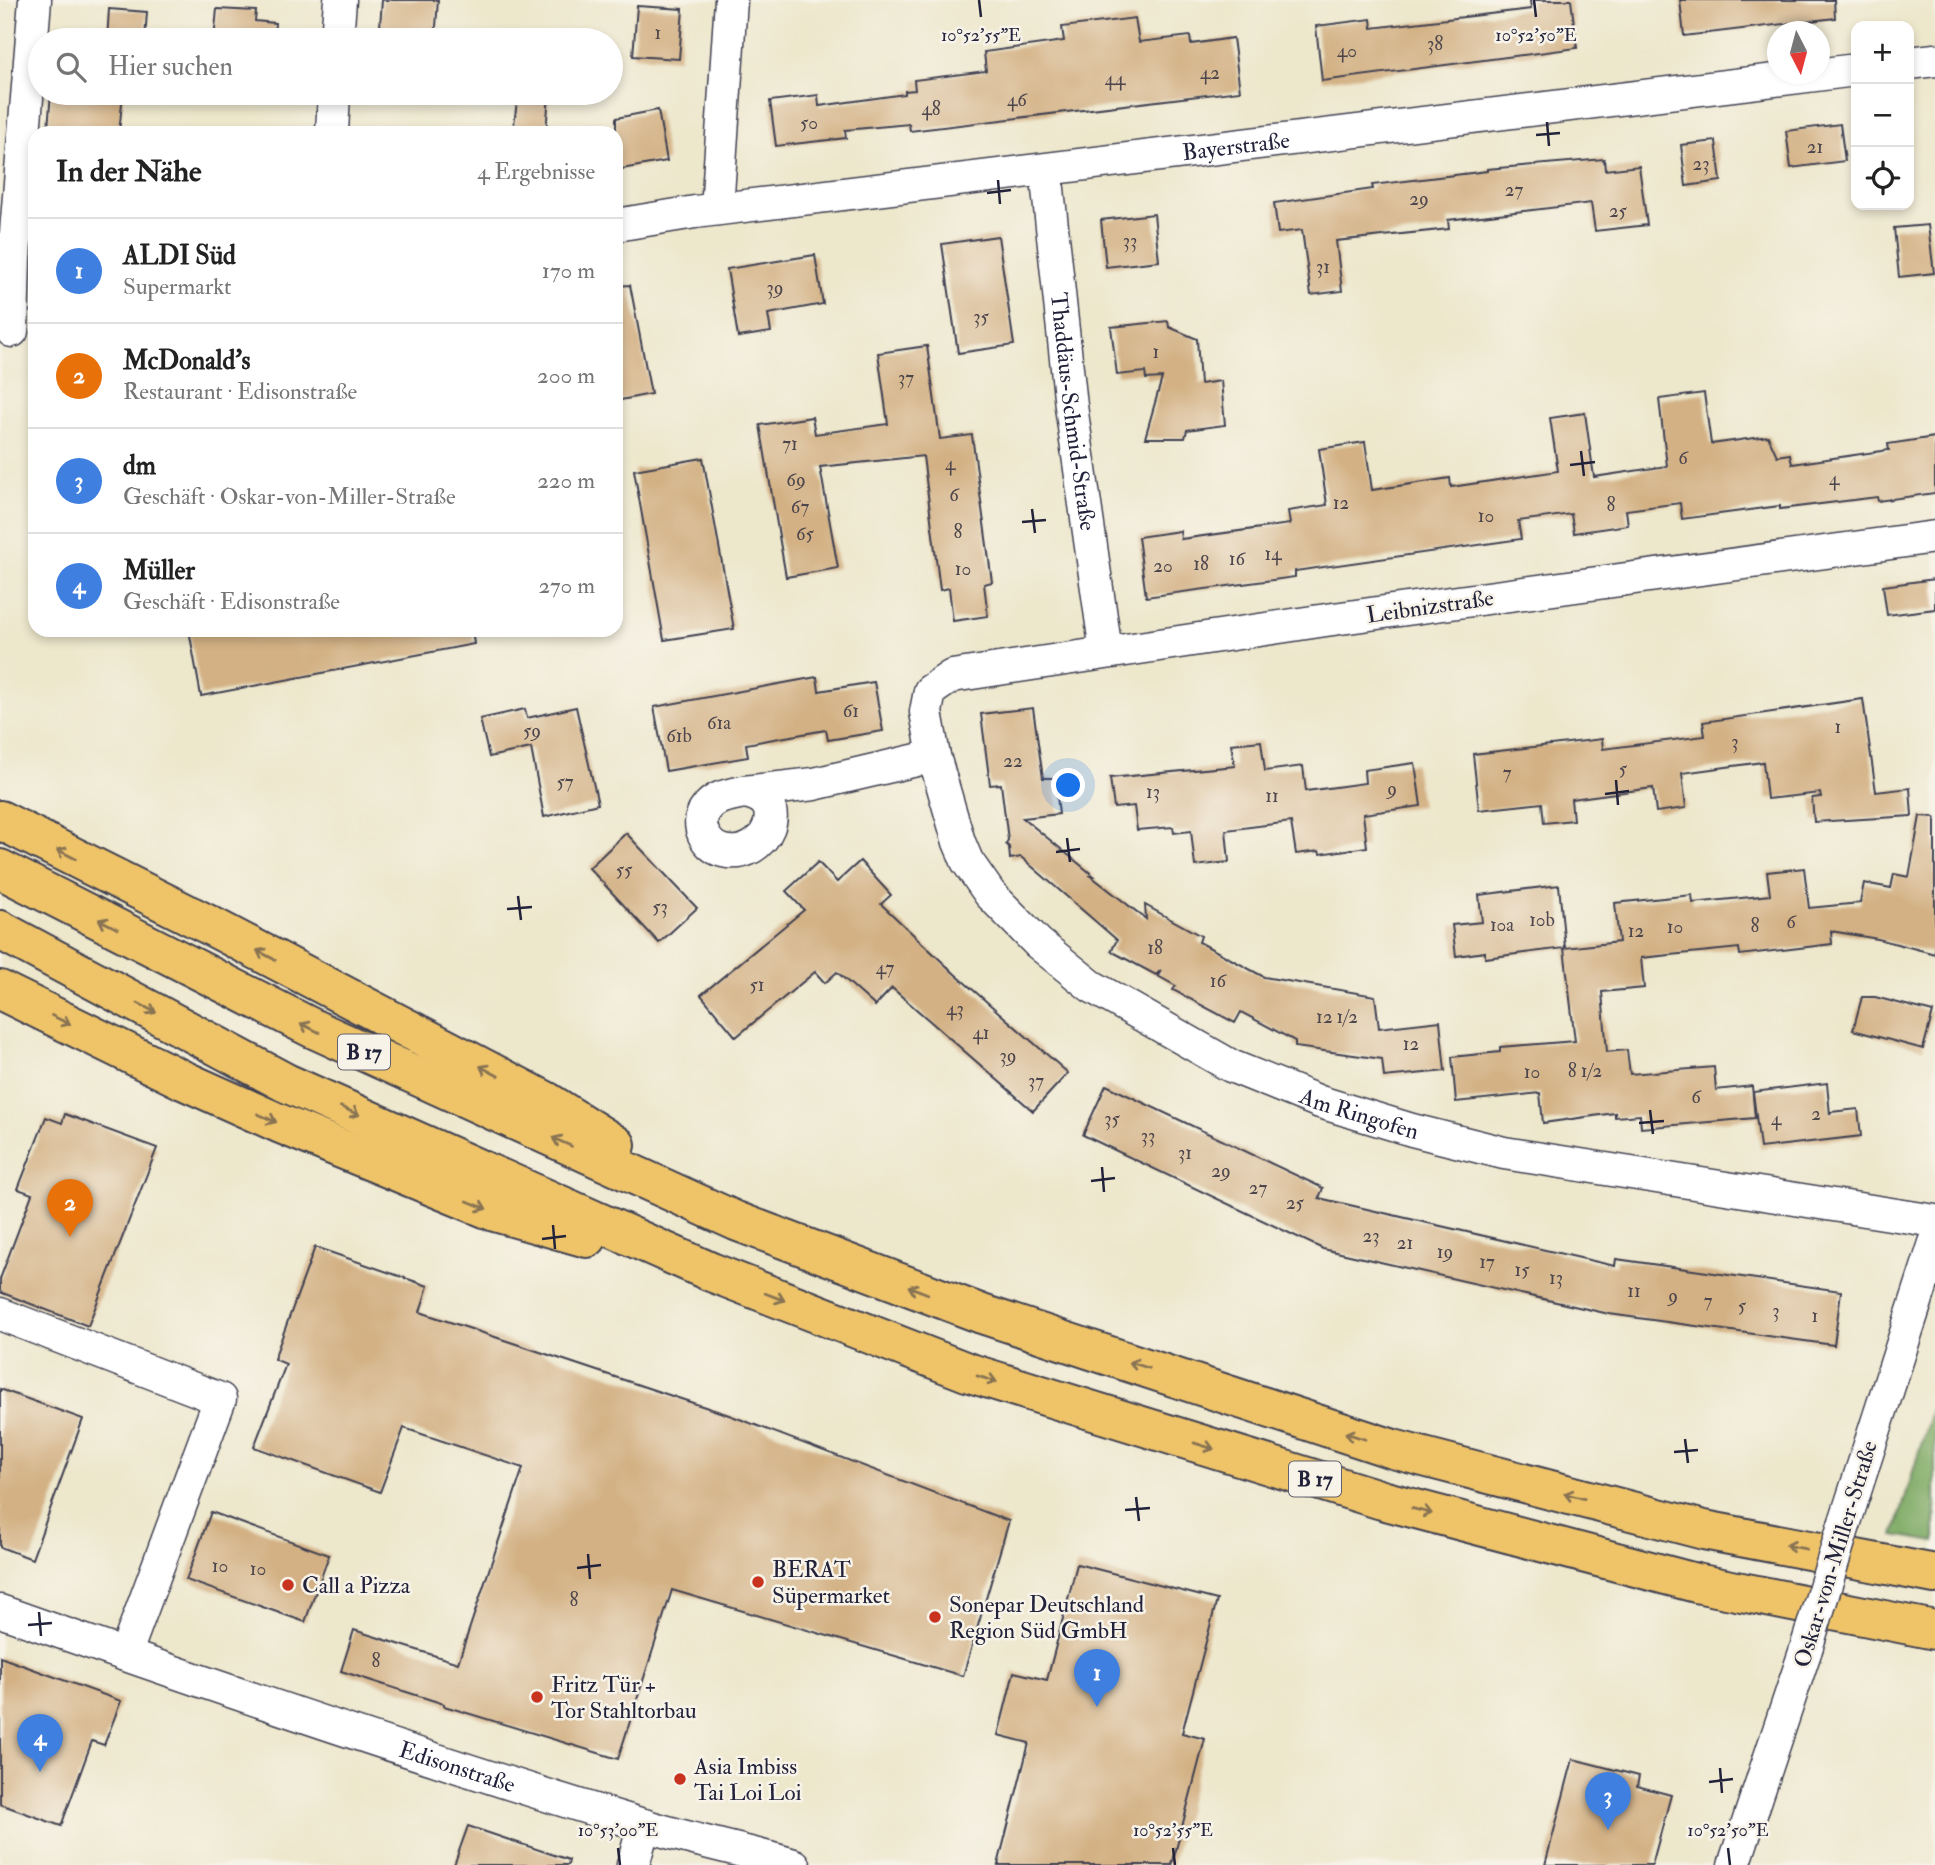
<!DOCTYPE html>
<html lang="de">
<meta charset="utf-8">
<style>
:root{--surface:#fff;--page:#f6f6f6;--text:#222;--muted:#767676;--line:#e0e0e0;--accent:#c8321e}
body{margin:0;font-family:"IM FELL Double Pica",serif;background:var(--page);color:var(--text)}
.controls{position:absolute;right:21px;top:21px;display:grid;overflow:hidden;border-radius:14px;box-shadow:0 4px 10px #0003}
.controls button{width:63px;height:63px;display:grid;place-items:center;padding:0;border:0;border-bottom:2px solid var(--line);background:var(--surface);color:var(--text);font:35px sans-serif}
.compass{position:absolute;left:1767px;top:21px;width:63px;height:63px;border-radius:50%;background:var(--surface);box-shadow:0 4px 10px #0003;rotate:174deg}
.you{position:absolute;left:1069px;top:786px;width:24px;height:24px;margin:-18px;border:5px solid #fff;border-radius:50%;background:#1a73e8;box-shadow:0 0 0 10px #1a73e833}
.badge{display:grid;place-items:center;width:46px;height:46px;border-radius:50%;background:var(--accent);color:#fff;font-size:23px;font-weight:700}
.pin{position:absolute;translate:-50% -58px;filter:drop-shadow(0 2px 4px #0008)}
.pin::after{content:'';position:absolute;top:37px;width:24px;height:21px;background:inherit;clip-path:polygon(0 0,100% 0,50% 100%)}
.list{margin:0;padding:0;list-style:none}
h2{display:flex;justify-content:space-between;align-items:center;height:91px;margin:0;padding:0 28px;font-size:30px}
h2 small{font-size:23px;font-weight:400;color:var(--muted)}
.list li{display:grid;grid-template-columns:46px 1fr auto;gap:21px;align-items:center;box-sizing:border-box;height:105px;padding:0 28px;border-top:2px solid var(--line)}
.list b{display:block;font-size:26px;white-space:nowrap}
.list p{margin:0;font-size:23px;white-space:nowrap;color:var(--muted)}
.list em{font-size:23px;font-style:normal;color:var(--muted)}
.icon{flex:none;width:38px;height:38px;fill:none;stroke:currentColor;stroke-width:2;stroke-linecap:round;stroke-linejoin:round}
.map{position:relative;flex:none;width:1935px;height:1865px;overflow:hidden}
.search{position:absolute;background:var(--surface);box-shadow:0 4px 10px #0003;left:28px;top:28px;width:595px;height:77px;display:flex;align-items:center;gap:18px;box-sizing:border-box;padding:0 24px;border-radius:38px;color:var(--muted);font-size:26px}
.panel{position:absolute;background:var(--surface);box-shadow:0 4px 10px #0003;left:28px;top:126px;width:595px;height:511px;border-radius:21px}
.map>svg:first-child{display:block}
.forest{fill:#7ba962;stroke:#4e664e;stroke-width:2}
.building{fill:#d3b184}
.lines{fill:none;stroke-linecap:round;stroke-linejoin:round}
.minor-casing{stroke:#404051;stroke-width:35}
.trunk-casing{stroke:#404051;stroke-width:42}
.minor{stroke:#fff;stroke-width:32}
.trunk{stroke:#efc469;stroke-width:38}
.minor-bridge-casing{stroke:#404051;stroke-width:35;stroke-linecap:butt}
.minor-bridge{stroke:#fff;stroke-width:32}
.oneway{stroke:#887352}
.ticks{fill:none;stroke:#22223b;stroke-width:2.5}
.poi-dot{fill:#c8321e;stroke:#f7f3e8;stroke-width:2.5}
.labels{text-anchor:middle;stroke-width:5;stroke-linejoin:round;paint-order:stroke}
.number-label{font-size:19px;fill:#4e464d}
.shield{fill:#f7f3e8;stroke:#62616f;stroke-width:2}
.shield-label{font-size:21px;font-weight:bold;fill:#22223b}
.street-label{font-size:23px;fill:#22223b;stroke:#f7f3e8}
.poi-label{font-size:23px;fill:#22223b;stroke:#f7f3e8;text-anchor:start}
.ticks-label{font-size:18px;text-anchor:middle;fill:#22223b;stroke:#f7f3e8;stroke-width:5;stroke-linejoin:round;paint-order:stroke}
</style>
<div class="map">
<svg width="1935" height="1865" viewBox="0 0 1935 1865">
<rect width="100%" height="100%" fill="#f7f3e8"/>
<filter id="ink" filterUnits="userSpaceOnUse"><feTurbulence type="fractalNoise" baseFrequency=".0143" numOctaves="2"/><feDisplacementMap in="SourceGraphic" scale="14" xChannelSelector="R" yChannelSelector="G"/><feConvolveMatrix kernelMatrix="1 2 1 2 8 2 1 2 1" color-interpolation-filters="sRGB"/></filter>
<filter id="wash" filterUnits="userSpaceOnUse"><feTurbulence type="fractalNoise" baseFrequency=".00686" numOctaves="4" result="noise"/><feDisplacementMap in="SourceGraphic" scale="28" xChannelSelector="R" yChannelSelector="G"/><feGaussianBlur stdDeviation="1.57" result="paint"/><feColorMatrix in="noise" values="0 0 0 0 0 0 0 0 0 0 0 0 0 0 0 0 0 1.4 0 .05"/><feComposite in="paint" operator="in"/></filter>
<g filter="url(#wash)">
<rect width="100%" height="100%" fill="#ede7cc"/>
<polygon class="forest" points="1932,1408 1935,1408 1935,1542 1894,1535"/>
<g id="blocks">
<g class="building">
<polygon points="382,0 438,0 435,40 379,40"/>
<polygon points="1530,0 1571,0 1577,48 1322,81 1316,26 1371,19 1372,28 1531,9"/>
<polygon points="1680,0 1834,0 1835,18 1684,36"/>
<polygon points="637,6 683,9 679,59 633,56"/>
<polygon points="109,9 147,12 145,40 107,40"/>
<polygon points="217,9 256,11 255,21 275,23 274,40 214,40"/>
<polygon points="1135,18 1139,42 1190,36 1191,44 1233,38 1240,91 910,131 909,124 845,130 846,138 776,146 770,101 818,95 819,106 905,94 905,91 915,90 914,80 986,71 984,52 1064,41 1062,27"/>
<polygon points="51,93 123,93 119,133 48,128"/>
<polygon points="211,93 271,93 270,99 210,95"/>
<polygon points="518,93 549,93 546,133 513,133"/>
<polygon points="658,110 667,161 616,170 616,118"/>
<polygon points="1840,124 1845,161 1791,168 1786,131"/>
<polygon points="1716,141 1721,181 1686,186 1681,145"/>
<polygon points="1604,159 1605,170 1639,166 1647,225 1595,231 1591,203 1448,220 1449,229 1336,241 1342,291 1311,295 1302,230 1278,233 1274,203 1373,189 1372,185 1487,171 1487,169"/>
<polygon points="1154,214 1159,261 1106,267 1101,220"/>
<polygon points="1928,225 1934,273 1899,277 1894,228"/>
<polygon points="998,236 1014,345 958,353 942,244"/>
<polygon points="815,255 823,304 768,314 771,332 738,337 727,269"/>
<polygon points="630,285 651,394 616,401 616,286"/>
<polygon points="1168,321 1169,327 1197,339 1200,384 1221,381 1225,425 1187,430 1185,438 1145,438 1162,378 1146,379 1145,372 1117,375 1111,327"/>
<polygon points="927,346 940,439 972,435 992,582 984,584 988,616 953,621 949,588 940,590 923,456 820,467 838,568 786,577 760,425 812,417 815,434 888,424 878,353"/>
<polygon points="1704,393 1711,444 1768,436 1777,456 1790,454 1792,464 1889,450 1888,444 1935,437 1935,493 1878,501 1877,497 1780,509 1780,506 1682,519 1680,503 1626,510 1628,525 1574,533 1571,514 1518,521 1521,539 1295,571 1295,577 1146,597 1138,537 1180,531 1181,539 1290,524 1288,511 1327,505 1319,449 1365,442 1372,490 1450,478 1451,487 1558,471 1550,418 1585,413 1594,477 1667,466 1659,399"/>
<polygon points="703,458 734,629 664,640 634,470"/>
<polygon points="1935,579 1935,609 1887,615 1883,586"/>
<polygon points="189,630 472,630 474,644 201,696"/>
<polygon points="817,677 819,691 874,682 883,731 828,740 826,730 746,744 748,757 666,771 654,707"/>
<polygon points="1863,699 1876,792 1910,788 1912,816 1814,822 1812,798 1821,797 1820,793 1767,799 1763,762 1682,773 1686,808 1656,812 1653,788 1571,799 1573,820 1544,823 1542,803 1479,810 1473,754 1602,739 1603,749 1705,736 1703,722"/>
<polygon points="576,707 598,804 544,817 531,748 489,757 480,719 525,709 527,718"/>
<polygon points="1033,708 1043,778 1055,778 1059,814 1023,818 1094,876 1091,876 1146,919 1145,905 1201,936 1199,942 1264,977 1375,996 1379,1028 1440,1021 1445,1071 1384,1077 1382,1059 1295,1047 1295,1041 1241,1012 1235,1023 1173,990 1176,986 1158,976 1161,970 1156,975 1111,951 1117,940 1021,857 1010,859 1009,847 1006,844 1008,840 1001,784 990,785 981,714"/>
<polygon points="1261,741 1265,771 1303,766 1306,791 1365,783 1364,770 1415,763 1421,806 1363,814 1367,847 1320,854 1319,851 1296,854 1291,822 1226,830 1229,862 1195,866 1191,831 1174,833 1173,827 1137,830 1134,806 1114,808 1110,778 1235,766 1231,744"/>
<polygon points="1920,816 1935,817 1935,954 1878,939 1831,931 1832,944 1740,955 1739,948 1641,958 1644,988 1602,992 1607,1052 1627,1050 1630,1074 1714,1067 1716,1090 1752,1086 1755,1118 1641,1128 1640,1115 1615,1117 1615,1113 1543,1123 1540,1093 1456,1102 1452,1057 1500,1052 1500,1047 1575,1041 1564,948 1485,958 1485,952 1456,956 1452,925 1482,922 1479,895 1559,885 1565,948 1619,942 1615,903 1692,895 1693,903 1770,895 1767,872 1804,868 1809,908 1860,903 1864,883 1891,888 1894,874 1909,877"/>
<polygon points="626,833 697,908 659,943 589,868"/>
<polygon points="860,861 891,895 881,904 955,974 1068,1073 1033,1111 892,988 875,1006 837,972 825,983 815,972 736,1037 701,995 804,910 786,891 818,862 837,882"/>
<polygon points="1862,997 1875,997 1933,1012 1923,1049 1853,1030"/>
<polygon points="1827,1083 1830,1115 1831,1112 1858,1109 1861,1136 1760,1148 1753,1092"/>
<polygon points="1106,1085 1323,1188 1319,1198 1615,1266 1616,1259 1841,1291 1834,1345 1609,1314 1323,1249 1083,1135"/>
<polygon points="65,1114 157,1148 88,1326 0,1292 0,1279 32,1194 18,1189 46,1117 62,1123"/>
<polygon points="315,1247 428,1286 420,1312 729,1415 1009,1521 963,1676 672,1590 618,1759 444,1706 444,1704 341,1671 354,1630 458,1663 523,1468 404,1428 380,1492 254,1447 286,1364 274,1359"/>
<polygon points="0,1389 83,1419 32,1559 0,1547"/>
<polygon points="211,1512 329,1555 305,1622 186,1580"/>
<polygon points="1077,1564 1217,1600 1182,1733 1205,1739 1172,1865 998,1865 1029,1743 998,1735 1014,1672 1047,1680"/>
<polygon points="0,1657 121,1701 104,1745 92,1741 61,1826 0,1804"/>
<polygon points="1573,1759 1639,1776 1637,1786 1671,1795 1652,1865 1545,1865"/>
<polygon points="468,1826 569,1860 568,1865 454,1865"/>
</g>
</g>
</g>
<g filter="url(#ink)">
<use href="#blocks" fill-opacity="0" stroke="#404051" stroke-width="2"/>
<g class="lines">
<g class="minor-casing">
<g id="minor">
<polyline points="337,40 340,0"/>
<polyline points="1909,63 1935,60"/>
<polyline points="332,133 334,93"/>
<path id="s1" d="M1046 170 1071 406 1106 652"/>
<polyline points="717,209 731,0"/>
<path id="s2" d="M616 225 695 212 1856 70"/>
<polyline points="12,331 14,257 35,0"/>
<path id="s3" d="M1935 537 1326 620 952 676 930 691 926 712 934 756 959 842 967 861 990 894 1038 943 1091 986 1231 1066 1320 1102 1412 1130 1504 1153 1935 1221"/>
<path d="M744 792C794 798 766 862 723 851 706 847 694 824 706 809 715 796 730 795 744 792Z"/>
<polyline points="744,792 814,784 934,756"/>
<polyline points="0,1314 220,1399 125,1655"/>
<polyline points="1845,1522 1935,1243"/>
<path id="s4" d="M0 1611C212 1686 425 1759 640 1824 691 1840 743 1850 794 1865"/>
<polyline points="633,1865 644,1825"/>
<polyline points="1734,1865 1806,1649"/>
</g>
</g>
<g class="trunk-casing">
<g id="trunk">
<polyline points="0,820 215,928 546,1101 616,1145"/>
<polyline points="0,869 314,1029 736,1221 982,1314 1393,1449 1704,1530 1935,1574"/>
<polyline points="0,930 286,1083 711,1272 967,1372 1382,1500 1696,1583 1935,1630"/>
<polyline points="0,990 183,1080 281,1124 495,1212 587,1238"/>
</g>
</g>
<use href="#minor" class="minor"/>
<use href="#trunk" class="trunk"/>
<g class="minor-bridge-casing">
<polyline id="minor-bridge" points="1806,1649 1845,1522"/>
</g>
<use href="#minor-bridge" class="minor-bridge"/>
</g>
<defs><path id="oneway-shaft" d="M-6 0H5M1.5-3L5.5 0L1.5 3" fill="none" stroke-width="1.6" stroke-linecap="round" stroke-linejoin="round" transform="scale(1.75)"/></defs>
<g class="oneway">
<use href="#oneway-shaft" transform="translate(66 854) rotate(-153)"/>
<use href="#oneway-shaft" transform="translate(108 924) rotate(-153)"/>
<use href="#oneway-shaft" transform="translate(266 955) rotate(-152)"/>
<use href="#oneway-shaft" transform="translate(147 1008) rotate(28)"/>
<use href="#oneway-shaft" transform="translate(61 1020) rotate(26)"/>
<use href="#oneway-shaft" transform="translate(310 1028) rotate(-154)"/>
<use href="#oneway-shaft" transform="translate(489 1071) rotate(-152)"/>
<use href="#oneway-shaft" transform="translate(350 1111) rotate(24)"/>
<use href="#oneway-shaft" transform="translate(267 1118) rotate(24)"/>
<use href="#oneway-shaft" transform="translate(562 1142) rotate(-156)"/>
<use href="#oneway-shaft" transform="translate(477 1205) rotate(22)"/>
<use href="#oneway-shaft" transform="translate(918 1290) rotate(-159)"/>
<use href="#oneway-shaft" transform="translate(775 1297) rotate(21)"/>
<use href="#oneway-shaft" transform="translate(1139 1365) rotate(-162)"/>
<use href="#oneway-shaft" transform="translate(987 1379) rotate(17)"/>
<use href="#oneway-shaft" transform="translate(1355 1436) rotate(-162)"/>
<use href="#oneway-shaft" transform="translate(1204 1446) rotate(17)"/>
<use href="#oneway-shaft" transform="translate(1574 1496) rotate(-165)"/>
<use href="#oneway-shaft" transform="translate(1422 1511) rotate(15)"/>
<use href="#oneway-shaft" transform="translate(1796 1547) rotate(-169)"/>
</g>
</g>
<path class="ticks" d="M979 0 981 17M1534 0 1536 17M1547 122 1549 146M1536 135 1560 133M998 180 1000 204M987 193 1011 190M1581 451 1584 476M1570 465 1595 462M1032 509 1035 533M1022 522 1046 520M1616 780 1618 805M1605 794 1629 791M1067 838 1070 862M1056 852 1080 849M518 896 521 920M507 909 532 907M1650 1110 1653 1134M1639 1123 1664 1121M1102 1167 1104 1192M1091 1181 1115 1178M553 1225 555 1249M542 1239 566 1236M1685 1439 1688 1463M1674 1452 1698 1450M1136 1497 1139 1521M1125 1510 1150 1508M588 1554 590 1579M577 1568 601 1565M39 1612 41 1636M28 1625 52 1623M1720 1768 1722 1793M1709 1782 1733 1779M618 1848 620 1865M1173 1848 1175 1865M1728 1848 1730 1865"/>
<g class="poi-dot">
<circle cx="758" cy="1582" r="7"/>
<circle cx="288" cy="1585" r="7"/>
<circle cx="935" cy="1617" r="7"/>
<circle cx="537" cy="1697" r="7"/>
<circle cx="680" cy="1779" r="7"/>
</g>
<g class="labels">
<g class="number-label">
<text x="658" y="39">1</text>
<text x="1435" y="50">38</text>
<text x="1347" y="57">40</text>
<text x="1210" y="79">42</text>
<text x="1115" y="85">44</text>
<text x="1017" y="106">46</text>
<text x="931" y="115">48</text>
<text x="809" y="129">50</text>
<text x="1815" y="153">21</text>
<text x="1701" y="170">23</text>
<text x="1514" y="196">27</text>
<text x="1419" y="205">29</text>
<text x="1618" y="217">25</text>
<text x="1130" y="247">33</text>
<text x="1323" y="273">31</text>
<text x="775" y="294">39</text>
<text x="981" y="323">35</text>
<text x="1156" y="358">1</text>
<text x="906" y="384">37</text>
<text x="790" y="450">71</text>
<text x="1683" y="464">6</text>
<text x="950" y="470">4</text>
<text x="1834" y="485">4</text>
<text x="796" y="486">69</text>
<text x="954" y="501">6</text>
<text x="1341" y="509">12</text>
<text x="1611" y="511">8</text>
<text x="800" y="513">67</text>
<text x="1486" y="522">10</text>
<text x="958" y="538">8</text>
<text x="805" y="540">65</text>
<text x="1273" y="560">14</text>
<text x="1237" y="565">16</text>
<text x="1201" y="570">18</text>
<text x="1163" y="572">20</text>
<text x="963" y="575">10</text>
<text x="851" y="717">61</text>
<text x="719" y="729">61a</text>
<text x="1838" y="733">1</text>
<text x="532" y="737">59</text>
<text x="679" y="742">61b</text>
<text x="1735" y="748">3</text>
<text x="1013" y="767">22</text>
<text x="1623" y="775">5</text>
<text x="1507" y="779">7</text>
<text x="565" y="788">57</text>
<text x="1392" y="795">9</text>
<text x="1153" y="798">13</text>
<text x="1272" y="802">11</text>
<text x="624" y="876">55</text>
<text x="660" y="913">53</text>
<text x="1542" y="926">10b</text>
<text x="1791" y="928">6</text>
<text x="1502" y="931">10a</text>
<text x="1755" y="932">8</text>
<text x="1675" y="933">10</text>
<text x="1636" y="937">12</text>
<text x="1155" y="954">18</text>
<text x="885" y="974">47</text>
<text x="1218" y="987">16</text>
<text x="757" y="991">51</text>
<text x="955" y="1015">43</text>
<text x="1337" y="1023">12 1/2</text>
<text x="981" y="1039">41</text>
<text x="1411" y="1050">12</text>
<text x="1008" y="1062">39</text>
<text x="1585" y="1077">8 1/2</text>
<text x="1532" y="1078">10</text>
<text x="1036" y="1087">37</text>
<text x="1696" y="1103">6</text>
<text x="1816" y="1120">2</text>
<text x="1112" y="1125">35</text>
<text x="1776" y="1125">4</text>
<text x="1148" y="1142">33</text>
<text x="1185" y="1159">31</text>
<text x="1221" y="1177">29</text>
<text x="1258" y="1194">27</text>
<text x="1295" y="1209">25</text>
<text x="1371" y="1242">23</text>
<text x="1405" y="1249">21</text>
<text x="1445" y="1258">19</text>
<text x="1487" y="1268">17</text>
<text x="1522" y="1276">15</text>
<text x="1556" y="1284">13</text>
<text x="1634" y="1297">11</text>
<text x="1673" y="1302">9</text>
<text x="1708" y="1307">7</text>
<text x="1742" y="1312">5</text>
<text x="1776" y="1317">3</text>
<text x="1815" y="1322">1</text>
<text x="220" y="1572">10</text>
<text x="258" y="1575">10</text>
<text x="574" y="1606">8</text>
<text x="376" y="1667">8</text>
</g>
<g class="shield">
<rect x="338" y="1034.5" width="52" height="35" rx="5"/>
<rect x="1289" y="1461.5" width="52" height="35" rx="5"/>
</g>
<g class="shield-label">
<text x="364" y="1059">B 17</text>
<text x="1315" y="1486">B 17</text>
</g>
<g class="street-label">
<text dy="8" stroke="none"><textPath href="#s2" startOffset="625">Bayerstraße</textPath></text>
<text dy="8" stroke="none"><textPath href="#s1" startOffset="243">Thaddäus-Schmid-Straße</textPath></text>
<text transform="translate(1430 606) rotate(-8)" y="8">Leibnizstraße</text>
<text dy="8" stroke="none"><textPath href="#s3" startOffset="1671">Am Ringofen</textPath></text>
<text transform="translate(1835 1554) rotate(-73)" y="8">Oskar-von-Miller-Straße</text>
<text dy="8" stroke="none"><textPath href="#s4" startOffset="483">Edisonstraße</textPath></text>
</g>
<g class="poi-label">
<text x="772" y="1577">BERAT<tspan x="772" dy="26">Süpermarket</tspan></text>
<text x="302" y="1593">Call a Pizza</text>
<text x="949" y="1612">Sonepar Deutschland<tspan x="949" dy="26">Region Süd GmbH</tspan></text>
<text x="551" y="1692">Fritz Tür +<tspan x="551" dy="26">Tor Stahltorbau</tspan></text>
<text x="694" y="1774">Asia Imbiss<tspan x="694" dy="26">Tai Loi Loi</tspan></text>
</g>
</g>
<g class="ticks-label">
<text x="981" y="41">10°52'55"E</text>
<text x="1536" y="41">10°52'50"E</text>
<text x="618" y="1836">10°53'00"E</text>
<text x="1173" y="1836">10°52'55"E</text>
<text x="1728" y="1836">10°52'50"E</text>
</g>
</svg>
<div class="controls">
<button>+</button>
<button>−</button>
<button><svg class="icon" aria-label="locate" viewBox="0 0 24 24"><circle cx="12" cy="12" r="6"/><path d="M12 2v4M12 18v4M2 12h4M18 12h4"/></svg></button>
</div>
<svg class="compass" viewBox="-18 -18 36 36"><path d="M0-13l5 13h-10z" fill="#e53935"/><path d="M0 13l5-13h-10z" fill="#767676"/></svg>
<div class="you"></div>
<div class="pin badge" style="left:1097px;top:1707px;background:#3f7fe0">1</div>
<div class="pin badge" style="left:70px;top:1237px;background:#e8710a">2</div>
<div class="pin badge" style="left:1608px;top:1830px;background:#3f7fe0">3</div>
<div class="pin badge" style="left:40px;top:1772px;background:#3f7fe0">4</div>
<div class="search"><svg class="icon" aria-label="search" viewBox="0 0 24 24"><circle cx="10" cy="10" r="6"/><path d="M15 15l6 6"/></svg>Hier suchen</div>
<section class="panel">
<h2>In der Nähe<small>4 Ergebnisse</small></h2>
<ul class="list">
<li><span class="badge" style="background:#3f7fe0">1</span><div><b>ALDI Süd</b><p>Supermarkt</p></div><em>170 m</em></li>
<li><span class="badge" style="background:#e8710a">2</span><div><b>McDonald's</b><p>Restaurant · Edisonstraße</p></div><em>200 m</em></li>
<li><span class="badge" style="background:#3f7fe0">3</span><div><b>dm</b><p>Geschäft · Oskar-von-Miller-Straße</p></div><em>220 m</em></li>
<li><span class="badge" style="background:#3f7fe0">4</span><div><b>Müller</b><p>Geschäft · Edisonstraße</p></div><em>270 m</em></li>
</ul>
</section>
</div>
